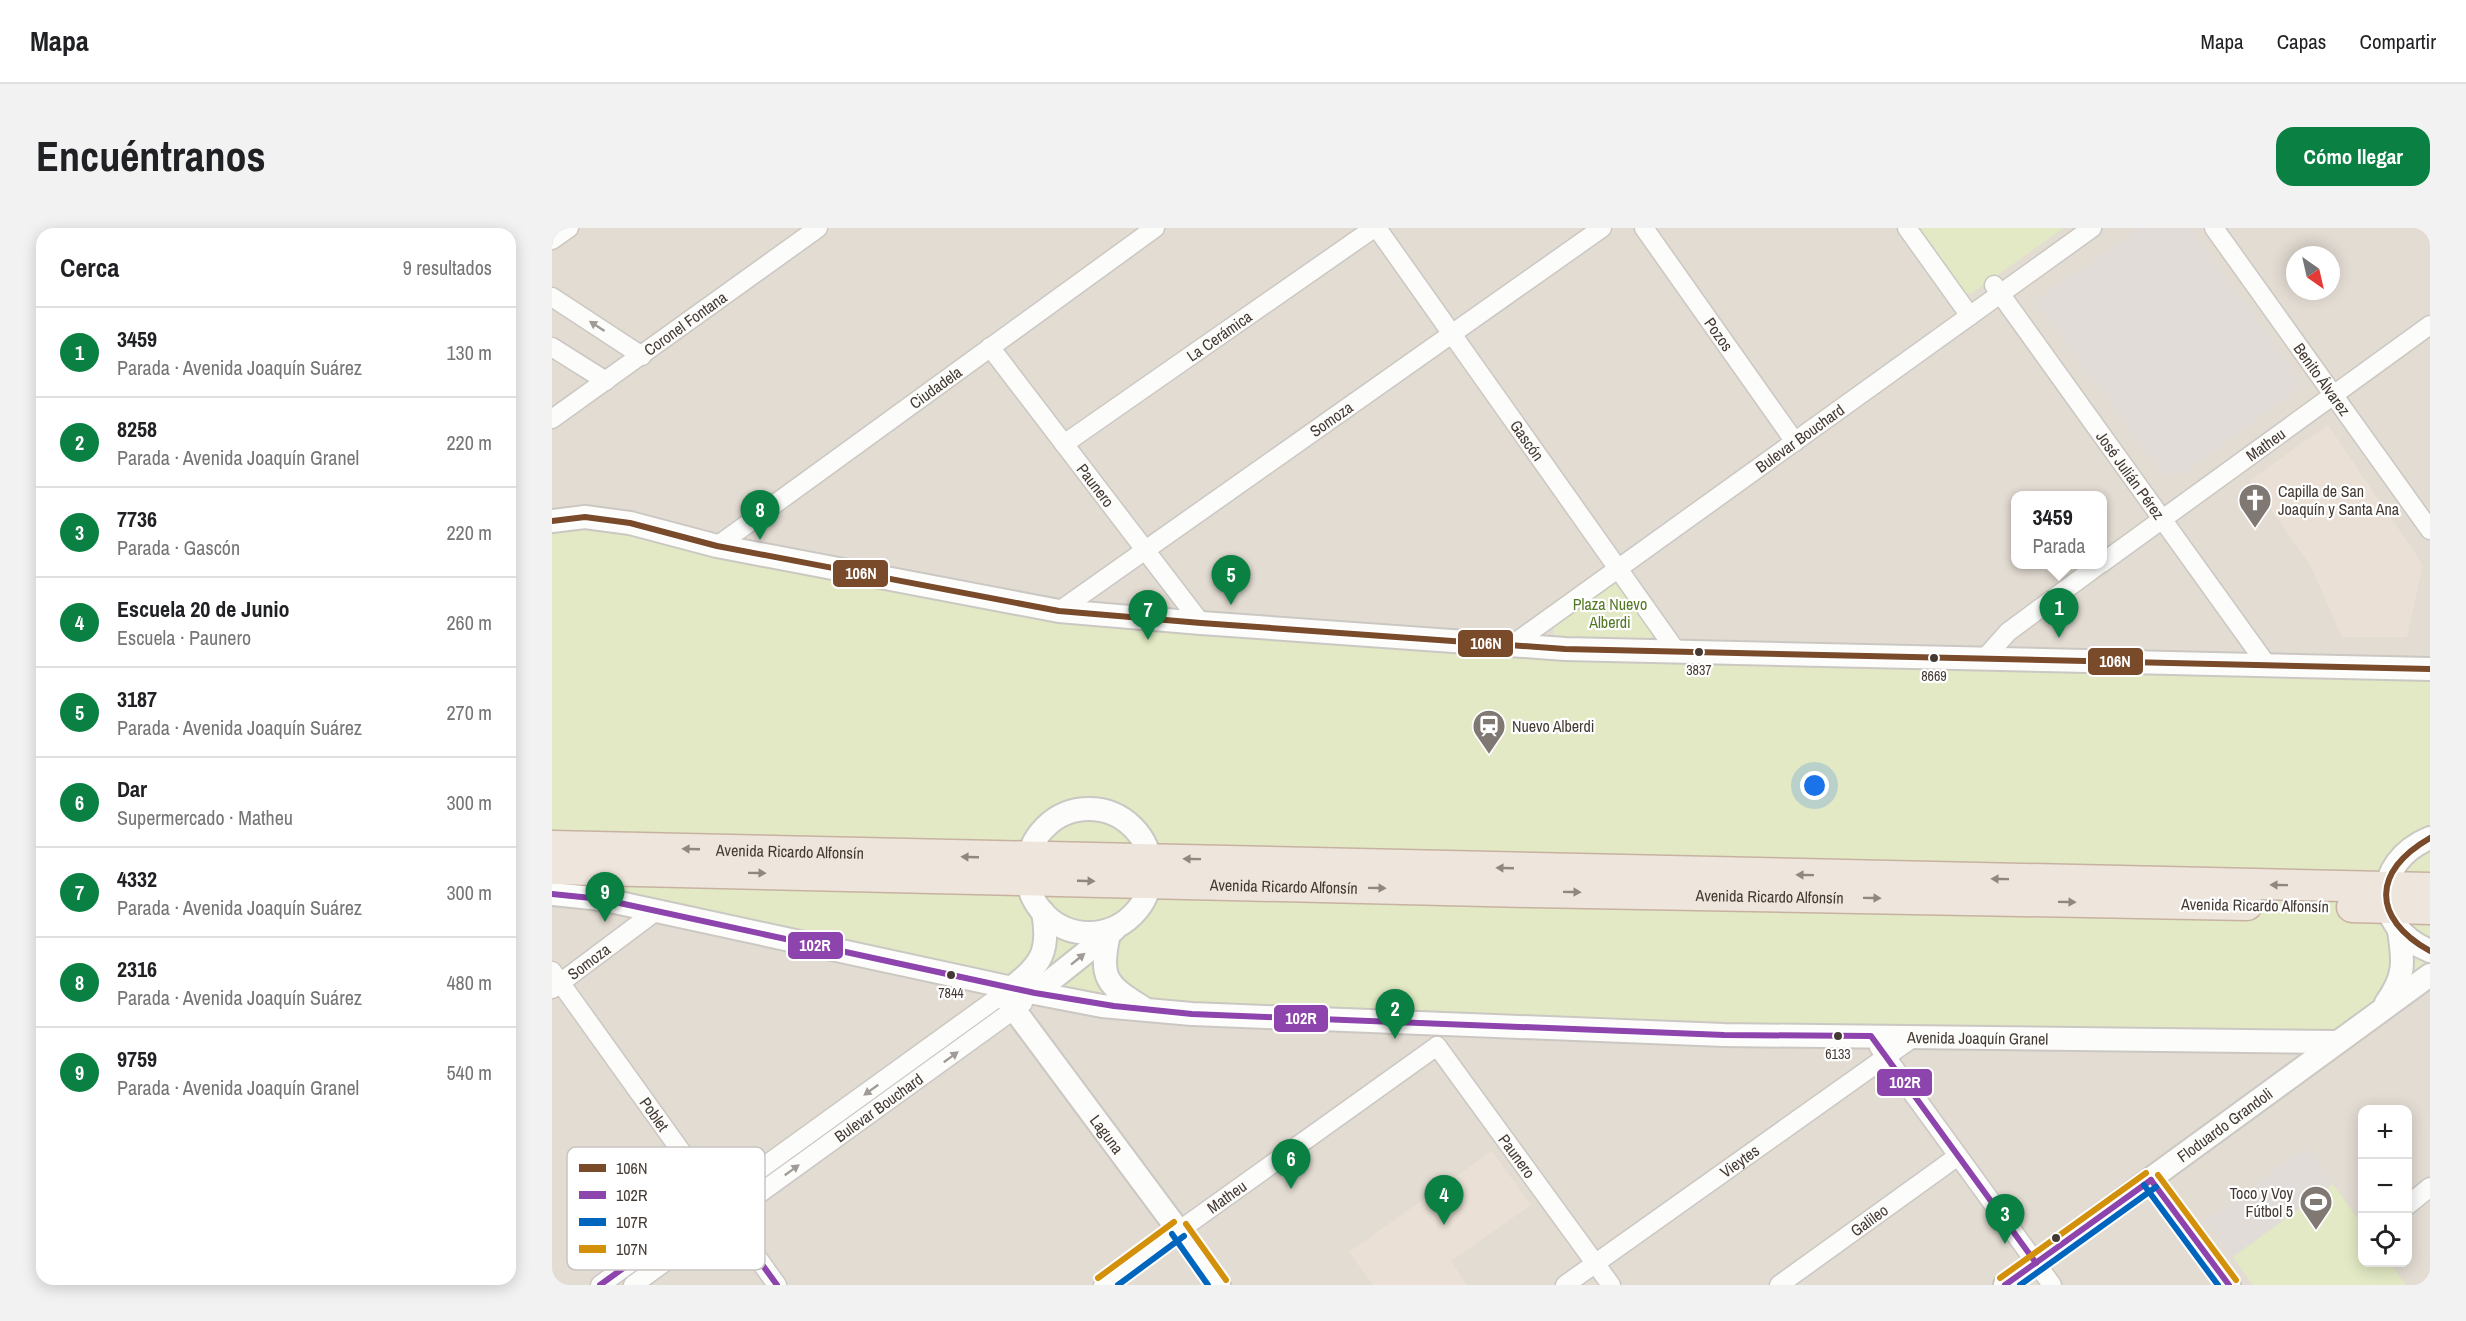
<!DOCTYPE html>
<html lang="es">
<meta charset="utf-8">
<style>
:root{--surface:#fff;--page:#f2f2f2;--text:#202124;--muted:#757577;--line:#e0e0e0;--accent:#0b8043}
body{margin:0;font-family:"Archivo Narrow",sans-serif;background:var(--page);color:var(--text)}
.controls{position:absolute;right:18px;bottom:18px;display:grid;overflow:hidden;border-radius:12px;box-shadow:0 3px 15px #0003}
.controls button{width:54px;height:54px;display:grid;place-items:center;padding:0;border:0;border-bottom:2px solid var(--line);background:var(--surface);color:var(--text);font:30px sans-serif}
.compass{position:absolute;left:1734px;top:18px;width:54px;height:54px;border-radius:50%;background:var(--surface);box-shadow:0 3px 15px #0003;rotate:146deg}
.you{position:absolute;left:1263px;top:558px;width:21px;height:21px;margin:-15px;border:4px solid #fff;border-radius:50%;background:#1a73e8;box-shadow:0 0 0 9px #1a73e833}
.badge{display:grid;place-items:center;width:39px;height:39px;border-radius:50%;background:var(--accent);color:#fff;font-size:20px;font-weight:700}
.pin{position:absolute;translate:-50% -50px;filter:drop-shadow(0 2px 3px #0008)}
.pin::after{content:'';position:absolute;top:32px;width:21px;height:18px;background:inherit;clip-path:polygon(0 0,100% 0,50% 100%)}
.popup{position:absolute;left:1459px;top:263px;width:96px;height:78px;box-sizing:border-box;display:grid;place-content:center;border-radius:12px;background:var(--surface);filter:drop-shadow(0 2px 4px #0005);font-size:20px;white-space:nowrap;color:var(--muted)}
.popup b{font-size:22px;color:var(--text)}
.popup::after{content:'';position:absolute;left:50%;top:100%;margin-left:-12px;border:12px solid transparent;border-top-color:var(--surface)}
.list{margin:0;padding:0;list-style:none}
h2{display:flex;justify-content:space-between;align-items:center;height:78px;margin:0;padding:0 24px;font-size:26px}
h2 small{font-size:20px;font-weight:400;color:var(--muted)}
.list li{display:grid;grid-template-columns:39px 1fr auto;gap:18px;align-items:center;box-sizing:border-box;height:90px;padding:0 24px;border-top:2px solid var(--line)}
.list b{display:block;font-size:22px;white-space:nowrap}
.list p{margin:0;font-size:20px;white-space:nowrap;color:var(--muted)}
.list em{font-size:20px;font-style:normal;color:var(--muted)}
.icon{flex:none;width:33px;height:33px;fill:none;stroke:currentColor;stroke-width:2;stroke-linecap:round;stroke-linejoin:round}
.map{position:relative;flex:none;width:1878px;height:1057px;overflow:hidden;border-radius:18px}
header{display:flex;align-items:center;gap:36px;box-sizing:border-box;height:84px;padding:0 30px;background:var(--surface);border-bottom:2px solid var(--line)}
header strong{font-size:28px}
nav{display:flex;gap:33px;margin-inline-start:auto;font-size:21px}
.intro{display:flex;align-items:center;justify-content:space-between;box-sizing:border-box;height:144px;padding:0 36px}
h1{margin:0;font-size:42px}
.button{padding:15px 27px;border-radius:18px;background:var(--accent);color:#fff;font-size:21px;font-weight:700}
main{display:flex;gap:36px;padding:0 36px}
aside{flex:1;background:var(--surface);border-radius:18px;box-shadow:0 3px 15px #0003}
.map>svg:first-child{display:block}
.residential{fill:#e3dcd3;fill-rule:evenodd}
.industrial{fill:#e1dcd7}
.education{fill:#eae0d5}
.green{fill:#e2e9c4}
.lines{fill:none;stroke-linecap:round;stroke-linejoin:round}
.minor-casing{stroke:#cbc7c2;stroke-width:21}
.tertiary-casing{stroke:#cbc7c2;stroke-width:26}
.trunk-casing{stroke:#c7b2a1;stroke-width:33}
.minor{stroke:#fcfcfb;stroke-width:18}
.tertiary{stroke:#fcfcfb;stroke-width:22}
.trunk{stroke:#eee5dc;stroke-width:30}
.bus-1-casing{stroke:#fff;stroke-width:10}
.bus-2-casing{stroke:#fff;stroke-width:10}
.bus-3-casing{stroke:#fff;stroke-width:10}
.bus-4-casing{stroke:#fff;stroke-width:10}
.bus-1{stroke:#7a4b2a;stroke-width:6}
.bus-2{stroke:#8e44ad;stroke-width:6}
.bus-3{stroke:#0065bd;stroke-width:6}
.bus-4{stroke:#d3900a;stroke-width:6}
.oneway{fill:#a09b97}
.oneway2{fill:#90877f}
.bus-dot{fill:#443a33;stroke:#fff;stroke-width:2}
.labels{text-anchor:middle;stroke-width:4.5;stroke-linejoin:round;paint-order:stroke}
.bus-label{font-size:14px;fill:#443a33;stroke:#fff}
.street-label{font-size:16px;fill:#443a33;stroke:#fff}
.poi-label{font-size:16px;fill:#443a33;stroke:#fff;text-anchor:start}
.park-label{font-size:16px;fill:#537725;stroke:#fff}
.key{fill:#fff;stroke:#c7c4c2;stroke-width:1.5}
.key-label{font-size:16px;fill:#443a33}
.line-badge{stroke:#fff;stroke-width:2}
.badge-label{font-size:16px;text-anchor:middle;font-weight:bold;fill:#fff}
</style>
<header>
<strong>Mapa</strong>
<nav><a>Mapa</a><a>Capas</a><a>Compartir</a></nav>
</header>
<div class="intro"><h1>Encuéntranos</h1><a class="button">Cómo llegar</a></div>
<main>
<aside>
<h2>Cerca<small>9 resultados</small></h2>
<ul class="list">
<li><span class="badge">1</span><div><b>3459</b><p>Parada · Avenida Joaquín Suárez</p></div><em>130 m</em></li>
<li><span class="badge">2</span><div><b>8258</b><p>Parada · Avenida Joaquín Granel</p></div><em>220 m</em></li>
<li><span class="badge">3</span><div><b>7736</b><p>Parada · Gascón</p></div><em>220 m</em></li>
<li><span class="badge">4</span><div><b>Escuela 20 de Junio</b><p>Escuela · Paunero</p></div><em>260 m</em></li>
<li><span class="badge">5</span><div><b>3187</b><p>Parada · Avenida Joaquín Suárez</p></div><em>270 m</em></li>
<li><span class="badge">6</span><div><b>Dar</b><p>Supermercado · Matheu</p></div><em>300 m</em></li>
<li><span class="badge">7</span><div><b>4332</b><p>Parada · Avenida Joaquín Suárez</p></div><em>300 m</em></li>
<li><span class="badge">8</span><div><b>2316</b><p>Parada · Avenida Joaquín Suárez</p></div><em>480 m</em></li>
<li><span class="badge">9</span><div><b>9759</b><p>Parada · Avenida Joaquín Granel</p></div><em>540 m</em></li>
</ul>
</aside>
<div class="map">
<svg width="1878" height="1057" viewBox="0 0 1878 1057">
<rect width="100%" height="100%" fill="#eeebe6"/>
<path class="residential" d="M0 0H1878V1057H0ZM1743 27H1779V63H1743ZM1464 268H1550V336H1464ZM1810 882H1856V1034H1810Z"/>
<g class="industrial">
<polygon points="1589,0 1638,0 1745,147 1744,163 1629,247 1609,245 1482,73"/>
<polygon points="1754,919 1781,956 1681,1029 1654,992"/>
</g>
<g class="education">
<polygon points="1776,197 1871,337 1855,409 1790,409 1758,337 1698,252"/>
<polygon points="940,923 979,977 899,1033 915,1057 821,1057 797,1024"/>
</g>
<g class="green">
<polygon points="1363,0 1512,0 1419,66 1412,65"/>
<polygon points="33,289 507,383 957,419 1878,441 1878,747 1784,814 640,786 0,666 0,293"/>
<polygon points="1066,354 1100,398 1101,407 1097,411 1007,409 1002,406 1001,398 1061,355"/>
<polygon points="431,791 435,796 193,968 190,962"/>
<polygon points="1781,956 1810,997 1810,1034 1838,1035 1854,1057 1701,1057 1681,1029"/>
</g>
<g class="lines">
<g class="minor-casing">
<g id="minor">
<path id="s1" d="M825 0 1125 424"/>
<path id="s2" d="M1092 0 1243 214"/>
<polyline points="1355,0 1418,88"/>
<path id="s3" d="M1662 0 1878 302"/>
<polyline points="0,12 17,0"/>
<path id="s4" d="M1442 57 1715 437"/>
<polyline points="0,69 90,128"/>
<polyline points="0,119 54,153"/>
<path id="s5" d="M438 119 649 395"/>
<path id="s6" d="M0 191 266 0"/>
<path id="s7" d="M512 216 822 0"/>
<path id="s8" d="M165 318 603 0"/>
<path id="s9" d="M1550 335 1878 97"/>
<path id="s10" d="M507 383 1050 0"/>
<path id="s11" d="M957 419 1540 0"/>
<polyline points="1432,431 1456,404 1548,336"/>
<path id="s12" d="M0 743 225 1057"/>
<path id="s13" d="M0 761 104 683"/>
<path id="s14" d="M885 818 1059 1057"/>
<polyline points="1327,819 1500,1057"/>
<polyline points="1856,977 1878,959"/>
<polyline points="48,1057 459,760"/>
<path id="s15" d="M81 1057 471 775"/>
<path id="s16" d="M551 1057 885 818"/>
<path id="s17" d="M1013 1057 1362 809"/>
<path id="s18" d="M1227 1057 1406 928"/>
</g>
</g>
<g class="tertiary-casing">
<g id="tertiary">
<polyline points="0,293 33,289 78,295 165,318 507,383 649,395 1013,421 1878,441"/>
<circle cx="537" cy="643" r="62"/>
<path d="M1878 610C1820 634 1819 699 1878 723"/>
<path id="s19" d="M0 666 49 671 483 765 550 778 640 786 1172 807 1784 814"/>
<path d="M557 706C547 749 554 757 590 779"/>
<path id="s20" d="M444 757 667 1057"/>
<path d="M459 760C490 737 498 722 491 684"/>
<polyline points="483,765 562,702"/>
<path d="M1834 775C1853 749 1852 734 1847 703"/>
<polyline points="1599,952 1677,1057"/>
<path id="s21" d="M1453 1057 1878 747"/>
</g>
</g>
<g class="trunk-casing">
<g id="trunk">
<path id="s22" d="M0 618 1878 660"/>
<path id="s23" d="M0 641 979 664 1695 677"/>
<polyline points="1800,679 1878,681"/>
</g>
</g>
<use href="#minor" class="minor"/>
<use href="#tertiary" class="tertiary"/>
<use href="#trunk" class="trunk"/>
<g class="bus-1-casing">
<g id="bus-1">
<polyline points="0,293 33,289 78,295 165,318 507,383 649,395 1013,421 1878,441"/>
<path d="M1878 610C1820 643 1819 690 1878 723"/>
</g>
</g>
<g class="bus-2-casing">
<g id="bus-2">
<polyline points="0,666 49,671 483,765 562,778 640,786 1172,807 1319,808 1484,1035"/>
<polyline points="1599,952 1677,1057"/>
<polyline points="48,1057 164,973 225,1057"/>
<polyline points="1453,1057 1599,952"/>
</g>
</g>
<g class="bus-3-casing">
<g id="bus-3">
<polyline points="1592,957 1666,1057"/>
<polyline points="620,1006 656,1057"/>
<polyline points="566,1057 632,1008"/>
<polyline points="1468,1057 1604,959"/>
</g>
</g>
<g class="bus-4-casing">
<g id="bus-4">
<polyline points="1606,947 1684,1052"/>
<polyline points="634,996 674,1052"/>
<polyline points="546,1050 622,994"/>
<polyline points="1448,1050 1594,945"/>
</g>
</g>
<use href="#bus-1" class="bus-1"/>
<use href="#bus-2" class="bus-2"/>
<use href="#bus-3" class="bus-3"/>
<use href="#bus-4" class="bus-4"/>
</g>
<defs><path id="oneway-solid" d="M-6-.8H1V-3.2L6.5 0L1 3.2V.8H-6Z" transform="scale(1.5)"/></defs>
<g class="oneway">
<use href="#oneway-solid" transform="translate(45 98) rotate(-147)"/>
<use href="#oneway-solid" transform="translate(526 731) rotate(-39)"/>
<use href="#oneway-solid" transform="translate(399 829) rotate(-36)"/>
<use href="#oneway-solid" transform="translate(319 862) rotate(144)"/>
<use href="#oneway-solid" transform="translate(240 942) rotate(-36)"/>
</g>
<g class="oneway2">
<use href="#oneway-solid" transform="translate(139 621) rotate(-178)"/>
<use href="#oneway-solid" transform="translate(418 629) rotate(-178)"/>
<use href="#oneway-solid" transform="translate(640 631) rotate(-179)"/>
<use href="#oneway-solid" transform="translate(953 640) rotate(-178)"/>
<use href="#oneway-solid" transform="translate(205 645) rotate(1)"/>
<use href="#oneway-solid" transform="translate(1253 647) rotate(-179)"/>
<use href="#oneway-solid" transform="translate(1448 651) rotate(-179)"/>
<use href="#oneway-solid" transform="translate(534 653) rotate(2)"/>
<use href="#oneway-solid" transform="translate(1727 657) rotate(-179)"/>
<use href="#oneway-solid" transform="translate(825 660) rotate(1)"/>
<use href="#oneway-solid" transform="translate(1020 664) rotate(1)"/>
<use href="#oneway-solid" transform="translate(1320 670) rotate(1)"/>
<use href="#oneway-solid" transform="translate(1515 674) rotate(1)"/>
</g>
<defs>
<g id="church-pin" transform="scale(1.725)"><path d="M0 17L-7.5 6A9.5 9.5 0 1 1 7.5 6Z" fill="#807872" stroke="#fff"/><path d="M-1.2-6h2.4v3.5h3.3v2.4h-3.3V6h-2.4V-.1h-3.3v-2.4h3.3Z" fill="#fff"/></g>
<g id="station-pin" transform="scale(1.725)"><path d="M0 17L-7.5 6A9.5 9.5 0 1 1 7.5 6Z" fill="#807872" stroke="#fff"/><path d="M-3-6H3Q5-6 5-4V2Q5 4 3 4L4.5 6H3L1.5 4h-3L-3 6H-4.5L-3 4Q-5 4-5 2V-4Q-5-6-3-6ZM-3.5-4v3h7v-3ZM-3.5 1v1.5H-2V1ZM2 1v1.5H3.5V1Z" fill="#fff"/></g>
<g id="stadium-pin" transform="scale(1.725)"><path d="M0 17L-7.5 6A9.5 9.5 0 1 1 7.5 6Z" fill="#807872" stroke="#fff"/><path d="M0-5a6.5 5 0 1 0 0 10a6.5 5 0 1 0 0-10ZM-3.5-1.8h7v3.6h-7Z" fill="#fff"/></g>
</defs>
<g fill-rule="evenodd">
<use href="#church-pin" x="1703" y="272"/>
<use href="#station-pin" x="937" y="498"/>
<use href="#stadium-pin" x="1764" y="974"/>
</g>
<g class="bus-dot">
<circle cx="1147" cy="424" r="5"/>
<circle cx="1382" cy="430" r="5"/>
<circle cx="399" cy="747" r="5"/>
<circle cx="1286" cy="808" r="5"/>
<circle cx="1504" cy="1010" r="5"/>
</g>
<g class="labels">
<g class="bus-label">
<text x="1147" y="447">3837</text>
<text x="1382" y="453">8669</text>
<text x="399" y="770">7844</text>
<text x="1286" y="831">6133</text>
</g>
<g class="street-label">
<text dy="6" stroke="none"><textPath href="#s6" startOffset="164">Coronel Fontana</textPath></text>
<text dy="6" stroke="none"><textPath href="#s2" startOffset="130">Pozos</textPath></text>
<text dy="6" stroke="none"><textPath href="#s7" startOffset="189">La Cerámica</textPath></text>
<text dy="6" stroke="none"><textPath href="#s3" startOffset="186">Benito Álvarez</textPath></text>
<text dy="6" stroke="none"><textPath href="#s8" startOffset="270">Ciudadela</textPath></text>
<text dy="6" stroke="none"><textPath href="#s10" startOffset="333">Somoza</textPath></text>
<text dy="6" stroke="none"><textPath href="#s11" startOffset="358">Bulevar Bouchard</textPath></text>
<text dy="6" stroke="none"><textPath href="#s1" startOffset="260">Gascón</textPath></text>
<text dy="6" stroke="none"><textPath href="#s9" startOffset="202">Matheu</textPath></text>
<text dy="6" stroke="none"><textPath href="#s4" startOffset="234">José Julián Pérez</textPath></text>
<text dy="6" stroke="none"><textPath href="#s5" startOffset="174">Paunero</textPath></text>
<text dy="6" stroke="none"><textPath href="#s22" startOffset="238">Avenida Ricardo Alfonsín</textPath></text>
<text dy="6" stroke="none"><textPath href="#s23" startOffset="732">Avenida Ricardo Alfonsín</textPath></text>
<text dy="6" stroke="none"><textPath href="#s23" startOffset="1218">Avenida Ricardo Alfonsín</textPath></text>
<text transform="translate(1703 677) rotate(1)" y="6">Avenida Ricardo Alfonsín</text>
<text dy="6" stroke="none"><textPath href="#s13" startOffset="46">Somoza</textPath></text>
<text dy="6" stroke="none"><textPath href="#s19" startOffset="1438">Avenida Joaquín Granel</textPath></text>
<text dy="6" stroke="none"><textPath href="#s15" startOffset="303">Bulevar Bouchard</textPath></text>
<text dy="6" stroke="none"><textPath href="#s12" startOffset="176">Poblet</textPath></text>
<text dy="6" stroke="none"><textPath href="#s21" startOffset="272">Floduardo Grandoli</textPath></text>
<text dy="6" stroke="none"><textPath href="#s20" startOffset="186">Laguna</textPath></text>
<text dy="6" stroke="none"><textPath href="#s14" startOffset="136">Paunero</textPath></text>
<text dy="6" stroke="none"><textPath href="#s17" startOffset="214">Vieytes</textPath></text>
<text dy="6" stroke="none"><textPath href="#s16" startOffset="152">Matheu</textPath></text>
<text dy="6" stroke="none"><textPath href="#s18" startOffset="111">Galileo</textPath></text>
</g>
<g class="poi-label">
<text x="1726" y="269">Capilla de San<tspan x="1726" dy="18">Joaquín y Santa Ana</tspan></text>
<text x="960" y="504">Nuevo Alberdi</text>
<text x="1741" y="971" text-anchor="end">Toco y Voy<tspan x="1741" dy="18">Fútbol 5</tspan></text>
</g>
<g class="park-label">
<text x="1058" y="382">Plaza Nuevo<tspan x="1058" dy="18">Alberdi</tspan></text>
</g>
</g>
<rect x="15" y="919" width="198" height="123" rx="9" class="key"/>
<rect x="27" y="936" width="27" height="8" fill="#7a4b2a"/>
<rect x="27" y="963" width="27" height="8" fill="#8e44ad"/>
<rect x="27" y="990" width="27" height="8" fill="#0065bd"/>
<rect x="27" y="1017" width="27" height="8" fill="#d3900a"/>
<g class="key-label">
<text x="64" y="946">106N</text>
<text x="64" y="973">102R</text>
<text x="64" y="1000">107R</text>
<text x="64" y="1027">107N</text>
</g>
<g class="line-badge">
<rect x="280" y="331" width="57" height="29" rx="6" fill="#7a4b2a"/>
<rect x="905" y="401" width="57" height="29" rx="6" fill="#7a4b2a"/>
<rect x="1535" y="419" width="57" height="29" rx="6" fill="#7a4b2a"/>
<rect x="235" y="703" width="57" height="29" rx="6" fill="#8e44ad"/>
<rect x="721" y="776" width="56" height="29" rx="6" fill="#8e44ad"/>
<rect x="1324" y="840" width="57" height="29" rx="6" fill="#8e44ad"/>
</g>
<g class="badge-label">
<text x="309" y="351">106N</text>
<text x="934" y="421">106N</text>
<text x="1563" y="439">106N</text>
<text x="263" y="723">102R</text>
<text x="749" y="796">102R</text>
<text x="1353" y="860">102R</text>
</g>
</svg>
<div class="controls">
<button>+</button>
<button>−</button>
<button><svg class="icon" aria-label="locate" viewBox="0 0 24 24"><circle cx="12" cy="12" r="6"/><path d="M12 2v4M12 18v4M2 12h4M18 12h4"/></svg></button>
</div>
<svg class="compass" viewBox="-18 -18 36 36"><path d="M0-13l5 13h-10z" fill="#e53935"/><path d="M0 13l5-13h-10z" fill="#757577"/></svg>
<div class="you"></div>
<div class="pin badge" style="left:1507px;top:410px">1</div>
<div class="popup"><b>3459</b>Parada</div>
<div class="pin badge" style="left:843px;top:811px">2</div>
<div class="pin badge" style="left:1453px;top:1016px">3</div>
<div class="pin badge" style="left:892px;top:997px">4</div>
<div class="pin badge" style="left:679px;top:377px">5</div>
<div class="pin badge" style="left:739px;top:961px">6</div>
<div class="pin badge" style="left:596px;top:412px">7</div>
<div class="pin badge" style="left:208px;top:312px">8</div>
<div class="pin badge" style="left:53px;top:694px">9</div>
</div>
</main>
